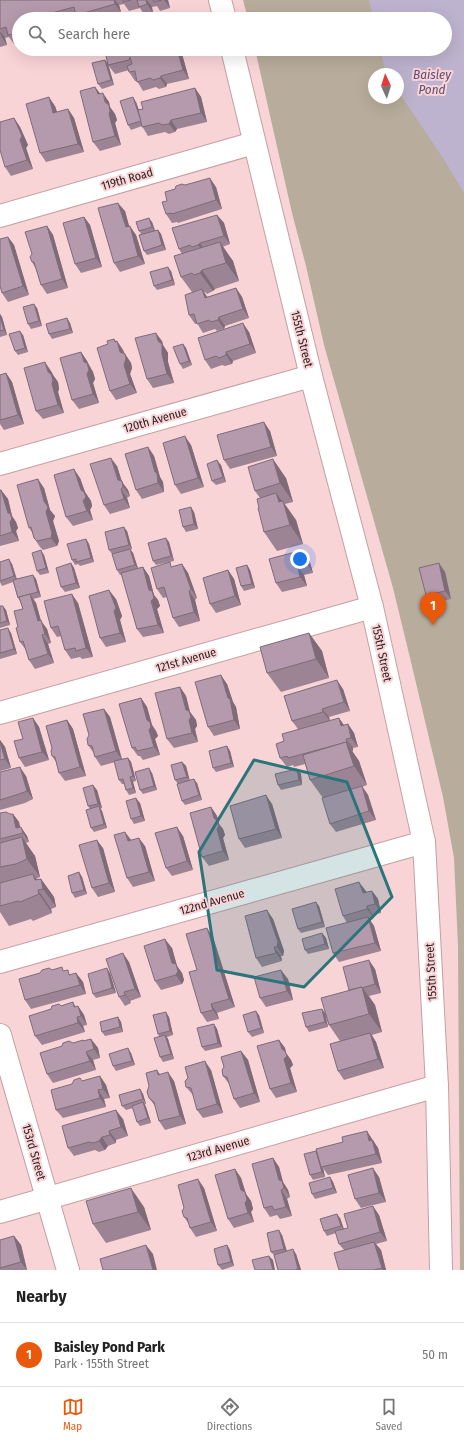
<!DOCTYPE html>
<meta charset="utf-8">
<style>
:root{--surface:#fff;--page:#f2f2f2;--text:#222;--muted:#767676;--line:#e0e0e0;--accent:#ea580c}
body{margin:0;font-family:"Fira Sans Condensed",sans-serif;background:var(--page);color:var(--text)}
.compass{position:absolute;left:368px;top:68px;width:36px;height:36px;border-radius:50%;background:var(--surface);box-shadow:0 4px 16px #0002;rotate:356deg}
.you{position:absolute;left:300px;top:559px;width:14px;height:14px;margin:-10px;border:3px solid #fff;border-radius:50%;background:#1a73e8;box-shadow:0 0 0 6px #1a73e833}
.badge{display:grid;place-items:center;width:26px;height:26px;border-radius:50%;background:var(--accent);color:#fff;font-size:13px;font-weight:700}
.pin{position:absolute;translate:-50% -33px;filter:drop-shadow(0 1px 2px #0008)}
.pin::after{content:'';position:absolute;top:21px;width:14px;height:12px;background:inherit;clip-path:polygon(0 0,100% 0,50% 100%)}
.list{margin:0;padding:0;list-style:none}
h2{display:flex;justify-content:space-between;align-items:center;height:52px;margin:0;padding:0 16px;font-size:17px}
h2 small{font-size:13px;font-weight:400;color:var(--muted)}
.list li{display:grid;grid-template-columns:26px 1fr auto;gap:12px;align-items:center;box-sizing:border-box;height:64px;padding:0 16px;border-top:1px solid var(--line)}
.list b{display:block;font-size:15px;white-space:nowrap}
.list p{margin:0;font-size:13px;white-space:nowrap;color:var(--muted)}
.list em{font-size:13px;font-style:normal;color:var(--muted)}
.icon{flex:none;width:22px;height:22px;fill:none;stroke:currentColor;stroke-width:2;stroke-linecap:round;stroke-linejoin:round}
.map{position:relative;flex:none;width:464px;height:1270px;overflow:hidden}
.search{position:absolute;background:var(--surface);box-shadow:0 4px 16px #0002;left:12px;right:12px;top:12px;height:44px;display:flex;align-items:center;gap:10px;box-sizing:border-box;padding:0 14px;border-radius:22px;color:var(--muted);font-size:15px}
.sheet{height:116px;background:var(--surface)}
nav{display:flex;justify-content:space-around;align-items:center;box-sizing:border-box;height:56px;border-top:1px solid var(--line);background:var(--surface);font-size:11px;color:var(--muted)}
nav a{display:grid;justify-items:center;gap:2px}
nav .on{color:var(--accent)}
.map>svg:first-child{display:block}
.green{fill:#b8ad9c;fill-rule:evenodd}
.water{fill:#beb3ce}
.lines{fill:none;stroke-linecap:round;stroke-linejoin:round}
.minor-casing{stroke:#c39fa3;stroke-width:24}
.minor{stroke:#fff;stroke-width:22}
.wall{fill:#9c8494}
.shaded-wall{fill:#7f6b78}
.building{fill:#b599ac;stroke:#7f6b78}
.marked{fill:#2a747a;fill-opacity:0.2;stroke:#2a747a;stroke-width:3;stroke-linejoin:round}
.labels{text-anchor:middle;stroke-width:4;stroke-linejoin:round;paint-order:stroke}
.street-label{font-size:12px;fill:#2f2122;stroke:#f9d4d7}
.water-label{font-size:13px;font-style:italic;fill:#604d77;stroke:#f9d4d7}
</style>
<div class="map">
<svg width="464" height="1270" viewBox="0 0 464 1270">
<rect width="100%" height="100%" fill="#f9d4d7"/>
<path class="green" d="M243 0H464V1270H460L458 946 454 858 443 797 411 662 393 588 324 345 306 266 292 213 255 49H445V19H248ZM374 74H398V98H374Z"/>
<polygon class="water" points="369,0 464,0 464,193 445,161 398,91 398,74 386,74 380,49 445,49 445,19 373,19"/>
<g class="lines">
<g class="minor-casing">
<g id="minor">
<polyline points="220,0 225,19"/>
<polyline points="232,49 311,376 372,607 424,842 437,1086 441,1270"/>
<polyline points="0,216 254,143"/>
<polyline points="0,464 311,376"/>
<polyline points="0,713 372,607"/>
<polyline points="0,962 424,842"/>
<polyline points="0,1035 68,1270"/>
<polyline points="0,1212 437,1086"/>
</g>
</g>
<use href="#minor" class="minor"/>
</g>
<g class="wall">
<polygon points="0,0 168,0 170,8 160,11 157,6 152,7 153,13 145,16 140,8 129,11 124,4 119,5 121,12 101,19 79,19 77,16 68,19 19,19 19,43 14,44 9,37 5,38 7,45 0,47"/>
<polygon points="162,49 179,49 182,54 189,79 167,84 166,87 159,89 156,87 143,91 137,81 135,81 129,72 129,70 115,74 108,65"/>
<polygon points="105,60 108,64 114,85 102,89 98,84"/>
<polygon points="95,87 100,94 109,102 110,107 115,114 117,120 115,123 121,145 100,151 93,142"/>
<polygon points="195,88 201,97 207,122 177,129 175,132 169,134 165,132 148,136 142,126 131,130 128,125 136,102 139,110"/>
<polygon points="55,106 57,112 68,109 74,118 84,152 46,162 40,153"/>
<polygon points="14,118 20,127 28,145 26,148 33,169 11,176 5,167"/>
<polygon points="185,185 216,187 222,209 178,223 177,222 172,223 166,214 167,201"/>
<polygon points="125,211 129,227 136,235 145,264 120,272 114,263"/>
<polygon points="217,215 224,223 230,244 222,247 233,261 239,281 215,289 213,291 207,294 205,292 204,292 207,297 236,288 242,297 249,318 225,326 224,329 217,331 215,329 203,333 197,323 195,324 189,315 192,292 181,277 182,254 179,249"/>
<polygon points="84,217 90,225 102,267 81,273 75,264"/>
<polygon points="152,222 155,230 158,230 161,234 166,250 147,255 144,251 142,235 139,231"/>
<polygon points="47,226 53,235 68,288 47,294 41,285 36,269 32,262 32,254"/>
<polygon points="8,237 14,245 29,295 8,302 2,293"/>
<polygon points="171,271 175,285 157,290 154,286"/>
<polygon points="37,308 42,326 31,329 28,324"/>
<polygon points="0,314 2,317 7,335 0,337"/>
<polygon points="67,318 70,323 73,333 52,339 49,334"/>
<polygon points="249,332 256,353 233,361 232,364 225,366 222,365 211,369 205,360"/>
<polygon points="23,335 28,352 18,355 15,351"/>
<polygon points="114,339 116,342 117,341 123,350 125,354 131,363 132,368 130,374 137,393 116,400 110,391 108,344"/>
<polygon points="162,341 163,345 168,353 168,362 174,383 153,388 147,379"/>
<polygon points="183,344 186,348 192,365 183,369 180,364"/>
<polygon points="81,352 87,361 89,365 93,372 95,379 93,383 99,403 79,409 72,400"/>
<polygon points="51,371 53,375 58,382 59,389 58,392 64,413 43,419 36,411"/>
<polygon points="6,373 12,382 24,424 4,430 0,424 0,375"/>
<polygon points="270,431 277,456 230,469 224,460"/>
<polygon points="191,445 204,487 181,494 175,485"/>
<polygon points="148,447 154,456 160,477 163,482 164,492 142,499 136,490"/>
<polygon points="221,465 226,482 216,485 212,481"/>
<polygon points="117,466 122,482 128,490 130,496 127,498 130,508 110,514 104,505"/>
<polygon points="80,478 85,492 91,501 92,506 90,510 93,520 73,526 66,517"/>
<polygon points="286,478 293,502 285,504 296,520 303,544 277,551 264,532 259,508 260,498 255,491"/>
<polygon points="44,488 50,510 55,516 53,521 59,541 57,546 43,550 40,547 34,538 32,532 29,528"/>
<polygon points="0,490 1,490 8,499 12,516 16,522 18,528 16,531 19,541 0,546"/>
<polygon points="194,512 198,529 186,532 183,527"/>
<polygon points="127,531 132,549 130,550 133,553 138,568 143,567 149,576 154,595 158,600 160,606 157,609 164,633 143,637 137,629 122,574 120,575 117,570 112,554 109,550"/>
<polygon points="86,539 89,544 94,562 80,566 78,564 75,565 72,560"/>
<polygon points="169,542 174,561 156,565 153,561"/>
<polygon points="44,555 49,573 40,575 37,571"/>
<polygon points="269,559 309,559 313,573 304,575 307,586 282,592 276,583"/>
<polygon points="0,562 12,564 17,579 33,575 36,579 41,597 33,599 36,603 41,621 47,629 51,643 48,644 54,663 35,669 29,660 26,650 20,642 23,609 20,601 18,598 13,582 2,586 0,582"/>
<polygon points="71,563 74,568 80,588 65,592 61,587"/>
<polygon points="182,564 188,573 197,598 195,600 200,621 179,627 173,618 167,597 163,598 157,589 173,567"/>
<polygon points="247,565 250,570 255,588 244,591 241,586"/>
<polygon points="228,570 234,579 241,605 216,613 210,604"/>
<polygon points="445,572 451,599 432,604 426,595"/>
<polygon points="116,599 122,616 120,620 126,642 106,647 100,638"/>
<polygon points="78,603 93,657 82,659 80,657 71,659 65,650 61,636 57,637 51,628"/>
<polygon points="0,606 6,610 10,625 0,628"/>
<polygon points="0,630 11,633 17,654 0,659"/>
<polygon points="309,633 322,651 329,678 281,692 267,673"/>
<polygon points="227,684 233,702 236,707 240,729 214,736 208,727"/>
<polygon points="180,687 186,696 190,712 196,720 197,726 195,729 198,742 174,748 167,739"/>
<polygon points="343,689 350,711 329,717 330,721 339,718 344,725 348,724 354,733 358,747 353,748 353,751 352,751 359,761 367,785 362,787 368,795 376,820 336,832 330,824 323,798 310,780 305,764 294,767 293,765 287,767 280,758 284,741 298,729 292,721"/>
<polygon points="141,698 147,707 152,725 156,731 158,736 155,739 160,755 143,760 140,756 138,756 132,748"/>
<polygon points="104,709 110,717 122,759 128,758 131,762 136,781 133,782 136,793 129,795 126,790 124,784 122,784 119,780 115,762 101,766 95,757 93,752 88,745"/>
<polygon points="33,718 39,727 49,760 25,767 19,758 23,739"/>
<polygon points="67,720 73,729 86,776 65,781 59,773 56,762 52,756"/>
<polygon points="0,740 5,747 11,768 0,771"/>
<polygon points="227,746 230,751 234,767 216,772 213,768"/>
<polygon points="182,762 186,766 189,780 197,783 202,800 185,805 182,801 178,784 175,780"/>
<polygon points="297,769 301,774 302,785 281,790 278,785"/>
<polygon points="0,772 26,776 33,799 25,803 0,810"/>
<polygon points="152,773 157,790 143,794 140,790"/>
<polygon points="97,790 102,808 100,809 102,811 107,828 94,832 91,828 90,809 88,806"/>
<polygon points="140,803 145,821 134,824 131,819"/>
<polygon points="272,804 282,838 245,848 239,839"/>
<polygon points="211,807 217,816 219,824 223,829 225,835 223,838 229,860 209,866 202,857"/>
<polygon points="0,813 10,814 13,814 19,822 20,827 27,836 29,842 25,843 35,856 40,877 36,879 37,880 41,879 54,897 56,907 51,909 52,913 33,921 31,919 9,926 0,912"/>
<polygon points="183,836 193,870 172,876 166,868"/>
<polygon points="145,846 155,881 133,887 127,878"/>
<polygon points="103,848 115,892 98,897 92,888"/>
<polygon points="79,872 82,877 87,894 75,898 72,893"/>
<polygon points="366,891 366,892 372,891 378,899 381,913 373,915 374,918 369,919 374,926 381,951 339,962 333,953 347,923 343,916"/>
<polygon points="319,906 325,927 301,933 298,929"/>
<polygon points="273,919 284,951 283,956 281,956 282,961 262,967 256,958"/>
<polygon points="322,933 326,938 329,949 308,954 305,950"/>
<polygon points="213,937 235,1007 217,1013 219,1019 207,1022 201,1013 197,970"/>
<polygon points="172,948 177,966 182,973 184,980 182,984 161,990 155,981"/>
<polygon points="129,962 141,997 130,1001 131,1003 125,1006 119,997"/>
<polygon points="375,969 381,993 369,996 375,1005 382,1032 372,1035 376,1042 384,1068 344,1080 338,1071 340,1041 329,1025 325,1014 328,1027 309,1032 306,1027 322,1009 325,1013 349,990"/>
<polygon points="52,970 64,971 71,975 76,973 83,982 86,994 31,1009 25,1000"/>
<polygon points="110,973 116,993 96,998 93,994"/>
<polygon points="288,979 293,1000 266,1007 260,998"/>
<polygon points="73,1002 76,1007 78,1006 84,1015 87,1025 83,1026 85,1032 42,1045 35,1036 61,1006"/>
<polygon points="259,1015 264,1033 252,1037 248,1032"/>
<polygon points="118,1017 121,1022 123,1032 105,1036 102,1032"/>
<polygon points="169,1017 173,1035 167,1037 168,1039 174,1059 163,1062 160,1057 159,1036 158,1034"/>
<polygon points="214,1024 217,1029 222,1047 205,1051 202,1047"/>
<polygon points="91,1039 98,1048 100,1058 93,1060 96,1070 53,1083 47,1074 73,1043 84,1041"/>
<polygon points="279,1040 285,1048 286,1053 291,1060 293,1065 290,1068 297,1092 276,1098 270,1089"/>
<polygon points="241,1051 248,1060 260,1102 240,1108 234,1099 230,1085 223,1076"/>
<polygon points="131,1053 135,1065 116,1071 113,1066"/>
<polygon points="157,1070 160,1074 174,1081 186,1124 165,1130 159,1121 155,1106 149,1098"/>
<polygon points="211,1070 223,1113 203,1118 197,1110 193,1095 186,1087"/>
<polygon points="100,1076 106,1085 110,1098 104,1099 106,1107 63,1118 56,1110 72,1084"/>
<polygon points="140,1089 143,1094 146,1104 145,1104 146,1107 151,1123 140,1126 137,1122 133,1108 126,1110 122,1106"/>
<polygon points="123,1119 128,1136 116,1140 116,1143 108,1146 105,1150 99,1152 95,1150 74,1156 68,1148"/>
<polygon points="373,1140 374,1142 378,1148 382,1163 328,1175 323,1168 325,1177 313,1180 310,1175 316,1151 318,1153"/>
<polygon points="273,1158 279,1167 283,1182 288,1190 290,1197 287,1199 292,1216 280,1219 277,1215 270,1217 264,1208"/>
<polygon points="235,1169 241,1178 246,1194 251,1201 253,1209 251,1212 254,1222 234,1228 228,1219"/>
<polygon points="330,1177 333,1182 337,1193 315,1199 312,1194"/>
<polygon points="379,1177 386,1202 361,1208 355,1199"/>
<polygon points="204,1188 217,1231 196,1237 190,1228 189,1224 184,1217"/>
<polygon points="144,1207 151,1230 106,1243 93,1224"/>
<polygon points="379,1215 387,1241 376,1244 381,1250 386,1270 339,1270 344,1250 339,1244 336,1233 327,1236 324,1231 340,1218 344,1229 348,1228"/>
<polygon points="282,1235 287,1251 296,1254 301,1270 278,1270 274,1255 271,1252"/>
<polygon points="14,1236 21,1245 27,1270 0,1270 0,1240"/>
<polygon points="227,1245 230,1250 234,1266 222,1270 218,1265"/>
</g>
<g class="shaded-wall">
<polygon points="114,0 115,0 119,5 121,12 115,4"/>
<polygon points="146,0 147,0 152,7 153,13 147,4"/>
<polygon points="164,0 168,0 170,8"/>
<polygon points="0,31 5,38 7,45 1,36"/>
<polygon points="146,49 148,49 150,52 153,62 147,53"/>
<polygon points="177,49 179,49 182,54 189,79 183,70"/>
<polygon points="105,60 108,64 114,85 111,80"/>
<polygon points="161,76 167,84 166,87 160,78"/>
<polygon points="95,87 102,96 98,94"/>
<polygon points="195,88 201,97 207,122 201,113"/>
<polygon points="103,93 109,102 110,107 115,114 117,120 115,123 121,145 115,136"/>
<polygon points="49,97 55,106 60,122 53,113"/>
<polygon points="133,97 136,102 144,126 141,121"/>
<polygon points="68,109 74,118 84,152 78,144"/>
<polygon points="14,118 20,127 28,145 26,148 33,169 27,160"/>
<polygon points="171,120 177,129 175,132 169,124"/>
<polygon points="210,178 216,187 222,209 216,200"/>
<polygon points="118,203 125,211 132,236 126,227"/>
<polygon points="217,215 224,223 230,244 224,236"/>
<polygon points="84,217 90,225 102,267 96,258"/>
<polygon points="149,218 152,222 155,232 152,227"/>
<polygon points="47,226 53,235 68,288 62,279"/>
<polygon points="130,226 136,235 145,264 138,256"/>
<polygon points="158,230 161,234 166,250 162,245"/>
<polygon points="8,237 14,245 29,295 23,286"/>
<polygon points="220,242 233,261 239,281 226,263"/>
<polygon points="200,243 206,252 205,254 198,245"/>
<polygon points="168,267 171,271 175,285 172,280"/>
<polygon points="202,270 215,289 213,291 200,273"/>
<polygon points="236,288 242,297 249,318 243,309"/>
<polygon points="202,289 208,298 205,298"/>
<polygon points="34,304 37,308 42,326 39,321"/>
<polygon points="0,314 2,317 7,335 4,330 0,317"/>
<polygon points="219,317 225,326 224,329 218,320"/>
<polygon points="67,318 70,323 73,333 70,329"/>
<polygon points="243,323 249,332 256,353 250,344"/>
<polygon points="20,331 23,335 28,352 25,348"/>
<polygon points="156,333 162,341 163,345 168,353 168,362 174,383 167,374"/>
<polygon points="114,339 118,344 117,341 123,350 126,359 125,354 131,363 132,368 130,374 137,393 130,384 120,352"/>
<polygon points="183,344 186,348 192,365 189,361"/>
<polygon points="81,352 87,361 89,365 93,372 95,379 93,383 99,403 93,394"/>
<polygon points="226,352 233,361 232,364 226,355"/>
<polygon points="45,362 51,371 53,375 58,382 59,389 58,392 64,413 58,405"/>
<polygon points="6,373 12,382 24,424 18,415"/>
<polygon points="264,422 270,431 277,456 271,447"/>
<polygon points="185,436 191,445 204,487 198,478"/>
<polygon points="148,447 154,456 160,477 163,482 164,492 158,483"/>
<polygon points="111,458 117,466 122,482 128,490 130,496 118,480"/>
<polygon points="273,459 286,478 293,502 280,483"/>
<polygon points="217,460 221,465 226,482 223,477"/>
<polygon points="74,469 80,478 85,492 91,501 92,506 90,510 93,520 87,511"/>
<polygon points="38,479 44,488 50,510 55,516 53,521 59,541 57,546 51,538 44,501"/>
<polygon points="121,489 127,498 130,508 124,499"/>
<polygon points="1,490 8,499 12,516 16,522 18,528 16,531 19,541 12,532"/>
<polygon points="276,493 296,520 303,544 290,525 279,502"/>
<polygon points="191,507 194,512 198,529 194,524"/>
<polygon points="124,527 127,531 132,549 129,545"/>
<polygon points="166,538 169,542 174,561 171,556"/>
<polygon points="86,539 89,544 94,562 91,558"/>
<polygon points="130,549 133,553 138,569 135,565"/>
<polygon points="41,550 44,555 49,573 46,568"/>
<polygon points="303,550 309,559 313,573 307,564"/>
<polygon points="9,559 12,564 17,581 14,576"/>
<polygon points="71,563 74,568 80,588 76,583"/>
<polygon points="439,563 445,572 451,599 445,591"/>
<polygon points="182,564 188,573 197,598 191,589"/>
<polygon points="247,565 250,570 255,588 252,584"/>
<polygon points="143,567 149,576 154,595 158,600 160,606 157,609 164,633 158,625"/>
<polygon points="298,567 304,575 307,586 300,577"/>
<polygon points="228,570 234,579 241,605 235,596"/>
<polygon points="33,575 36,579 41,597 38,592"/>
<polygon points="109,590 116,599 122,616 120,620 126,642 120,633"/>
<polygon points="189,591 195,600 200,621 194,612"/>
<polygon points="30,594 36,603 41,621 47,629 51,643 45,634 38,621"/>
<polygon points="72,594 78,603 93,657 86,648"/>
<polygon points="3,606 6,610 10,625 7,621"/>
<polygon points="8,628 11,633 17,654 14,649"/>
<polygon points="309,633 322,651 329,678 316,659"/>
<polygon points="42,635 48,644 54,663 48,654"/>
<polygon points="221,675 227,684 233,702 236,707 240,729 234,720"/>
<polygon points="337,680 343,689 350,711 344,702"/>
<polygon points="180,687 186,696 190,712 196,720 197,726 195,729 198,742 192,733"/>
<polygon points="141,698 147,707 152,725 156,731 158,736 155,739 160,755 154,747"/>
<polygon points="104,709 110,717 122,760 116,751"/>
<polygon points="322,709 329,717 330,721 323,712"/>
<polygon points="33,718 39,727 49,760 42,752"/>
<polygon points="339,718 345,727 341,726"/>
<polygon points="67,720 73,729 86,776 80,767"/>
<polygon points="348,724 354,733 358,747 351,738"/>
<polygon points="346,739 353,748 353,751 347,742"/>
<polygon points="0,740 5,747 11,768 5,759 0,742"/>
<polygon points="346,742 359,761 367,785 354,766"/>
<polygon points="227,746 230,751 234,767 231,763"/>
<polygon points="128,758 131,762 136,781 133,776"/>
<polygon points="182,762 186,766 190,781 187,777"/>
<polygon points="20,767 26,776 33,799 27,791"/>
<polygon points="149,768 152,773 157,790 154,786"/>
<polygon points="297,769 301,774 302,785 299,780"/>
<polygon points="130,777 133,782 136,793 133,788"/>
<polygon points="194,779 197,783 202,800 199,795"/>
<polygon points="93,785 97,790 102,808 98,804"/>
<polygon points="362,786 368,795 376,820 369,811"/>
<polygon points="266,795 272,804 282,838 276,829"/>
<polygon points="136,798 140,803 145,821 141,816"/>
<polygon points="99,806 102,811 107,828 104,824"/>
<polygon points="211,807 217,816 219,824 223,829 225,835 223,838 229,860 223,851"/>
<polygon points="13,814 19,822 21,833 16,828"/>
<polygon points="21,827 27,836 29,842 23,833"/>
<polygon points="177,827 183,836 193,870 187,861"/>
<polygon points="125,832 132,841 128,841"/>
<polygon points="22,837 35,856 40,877 27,859"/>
<polygon points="139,838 145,846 155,881 149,872"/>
<polygon points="97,840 103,848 115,892 109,883"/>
<polygon points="79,872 82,877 87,894 84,890"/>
<polygon points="33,874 43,889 35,880"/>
<polygon points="41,879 54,897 56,907 43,889"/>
<polygon points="359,882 366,891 369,902 363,893"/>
<polygon points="38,890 51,909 52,913 39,894"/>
<polygon points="372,891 378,899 381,913 375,904"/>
<polygon points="316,902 319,906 325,927 322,922"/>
<polygon points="367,906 373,915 374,918 367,909"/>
<polygon points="267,910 273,919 284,951 283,956 277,947"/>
<polygon points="368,917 374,926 381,951 375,943"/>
<polygon points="207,928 213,937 235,1007 229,999"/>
<polygon points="322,933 326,938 329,949 325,944"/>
<polygon points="165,939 172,948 177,966 182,973 184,980 182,984 176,975"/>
<polygon points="274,947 281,956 282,961 276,953"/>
<polygon points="123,953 129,962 141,997 135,989"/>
<polygon points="369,960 375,969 381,993 375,984"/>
<polygon points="107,968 110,973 116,993 112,988"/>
<polygon points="281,970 288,979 293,1000 287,991"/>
<polygon points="76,973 83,982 86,994 80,985"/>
<polygon points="362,987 375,1005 382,1032 369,1014"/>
<polygon points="124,992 130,1001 131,1003 125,995"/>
<polygon points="211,1004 217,1013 219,1019 213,1010"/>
<polygon points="78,1006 84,1015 87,1025 81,1016"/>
<polygon points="322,1009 325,1013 328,1027 325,1022"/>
<polygon points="256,1011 259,1015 264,1033 261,1028"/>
<polygon points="166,1012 169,1017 173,1035 170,1031"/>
<polygon points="77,1017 83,1026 85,1032 78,1023"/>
<polygon points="118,1017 121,1022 123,1032 120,1027"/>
<polygon points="214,1024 217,1029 222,1047 218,1043"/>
<polygon points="370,1033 376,1042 384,1068 378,1059"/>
<polygon points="165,1035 168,1039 174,1059 171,1054"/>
<polygon points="91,1039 98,1048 100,1058 94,1049"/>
<polygon points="279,1040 285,1048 286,1053 291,1060 293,1065 290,1068 297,1092 291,1083"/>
<polygon points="128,1048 131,1053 135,1065 132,1061"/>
<polygon points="241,1051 248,1060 260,1102 254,1093"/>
<polygon points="86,1052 93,1060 96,1070 90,1061"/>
<polygon points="205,1061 211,1070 223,1113 217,1104"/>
<polygon points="168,1072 174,1081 186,1124 180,1116"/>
<polygon points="100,1076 106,1085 110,1098 103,1089"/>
<polygon points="140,1089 143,1094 146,1104 143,1099"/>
<polygon points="98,1090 104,1099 106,1107 100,1098"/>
<polygon points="143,1102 146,1107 151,1123 148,1118"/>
<polygon points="116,1110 123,1119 128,1136 121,1127"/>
<polygon points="109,1131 116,1140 116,1143 110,1135"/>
<polygon points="367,1131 378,1148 382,1163 376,1154 369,1141"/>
<polygon points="102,1137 108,1146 105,1150 99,1141"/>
<polygon points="316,1151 319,1156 321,1167 323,1168 325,1177 322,1172"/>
<polygon points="273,1158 279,1167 283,1182 288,1190 290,1197 279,1180"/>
<polygon points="373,1168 379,1177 386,1202 379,1193"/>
<polygon points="235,1169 241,1178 246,1194 251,1201 253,1209 251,1212 254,1222 248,1213"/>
<polygon points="330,1177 333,1182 337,1193 333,1188"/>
<polygon points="198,1179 204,1188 217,1231 211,1222"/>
<polygon points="131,1188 144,1207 151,1230 138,1212"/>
<polygon points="281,1190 287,1199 292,1216 286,1207"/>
<polygon points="373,1206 379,1215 387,1241 380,1232"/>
<polygon points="337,1214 340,1218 344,1230 341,1226"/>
<polygon points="279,1230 282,1235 287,1253 284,1249"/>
<polygon points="14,1236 21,1245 27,1270 21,1262"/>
<polygon points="374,1242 381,1250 386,1270 383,1270 382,1268"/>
<polygon points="146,1245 153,1254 157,1270 153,1270"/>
<polygon points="227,1245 230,1250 234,1266 231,1262"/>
<polygon points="293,1249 296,1254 301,1270 299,1270 298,1269"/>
<polygon points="269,1256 273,1260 275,1270 273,1270"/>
</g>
<g class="building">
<polygon points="0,0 114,0 115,4 91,11 76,15 74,7 30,19 19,19 19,33 8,35 6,27 0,29"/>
<polygon points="123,0 131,0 123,2"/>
<polygon points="137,0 146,0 147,4 139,7"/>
<polygon points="153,0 162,0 154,2"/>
<polygon points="116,49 146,49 147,53 162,49 177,49 183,70 161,76 160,78 153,80 150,78 137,82 135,71 129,72 127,66 132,64 130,57 129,60 108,65 105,51"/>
<polygon points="105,60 111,80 98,84 92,63"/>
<polygon points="95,87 98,94 103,93 105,102 109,105 110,111 109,114 115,136 93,142 80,91"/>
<polygon points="195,88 201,113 171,120 169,124 162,125 159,123 142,127 138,110 143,109 141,102"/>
<polygon points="49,97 53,113 68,109 78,144 40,153 26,104"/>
<polygon points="133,97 141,121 128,125 120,101"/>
<polygon points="14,118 22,136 20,140 27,160 5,167 0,150 0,122"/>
<polygon points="210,178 216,200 172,214 171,213 166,214 162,202 167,201 165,192 175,189 176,186 182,184 185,185"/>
<polygon points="118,203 126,227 130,226 138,256 114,263 98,208"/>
<polygon points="217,215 224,236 200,243 198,245 192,247 190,245 179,249 172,228"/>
<polygon points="84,217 96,258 75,264 63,223"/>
<polygon points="149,218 152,227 139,231 136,222"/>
<polygon points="47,226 62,279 41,285 34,262 32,262 30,257 32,254 25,232"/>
<polygon points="158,230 162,245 144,251 139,235"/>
<polygon points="8,237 23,286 2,293 0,286 0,239"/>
<polygon points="220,242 226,263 202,270 200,273 194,275 192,273 181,277 174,256"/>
<polygon points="168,267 172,280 154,286 150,272"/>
<polygon points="236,288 243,309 219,317 218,320 211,322 209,320 197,324 194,314 189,315 185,295 202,289 205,298"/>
<polygon points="34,304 39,321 28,324 23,307"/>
<polygon points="0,317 4,330 0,331"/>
<polygon points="67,318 70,329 49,334 46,324"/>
<polygon points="243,323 250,344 226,352 226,355 219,358 216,356 205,360 198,338"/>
<polygon points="20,331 25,348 15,351 9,334"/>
<polygon points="156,333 158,341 162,344 162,354 167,374 147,379 135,338"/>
<polygon points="114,339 115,342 117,341 120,352 125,354 126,359 124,365 130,384 110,391 97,348 108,344 107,341"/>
<polygon points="183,344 189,361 180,364 173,347"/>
<polygon points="81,352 84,362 87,363 89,370 87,374 93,394 72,400 60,358"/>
<polygon points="45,362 48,372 51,374 53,380 52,384 58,405 36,411 24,368"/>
<polygon points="6,373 18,415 0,420 0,375"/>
<polygon points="264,422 271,447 224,460 217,435"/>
<polygon points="185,436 198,478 175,485 163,443"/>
<polygon points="148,447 155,472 157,473 158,483 136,490 125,454"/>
<polygon points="111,458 118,480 122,481 123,487 121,489 124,499 104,505 90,464"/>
<polygon points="273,459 280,483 255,491 248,467"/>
<polygon points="217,460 223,477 212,481 207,464"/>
<polygon points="74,469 81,490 84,492 86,497 83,501 87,511 66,517 54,475"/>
<polygon points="38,479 44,501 48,507 46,512 52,533 51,538 37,541 34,538 31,527 29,528 17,485"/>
<polygon points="0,490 1,490 8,513 10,513 12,519 10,522 12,532 0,536"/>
<polygon points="276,493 279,502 283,501 290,525 264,532 258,508 259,508 257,499"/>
<polygon points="191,507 194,524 183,527 179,510"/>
<polygon points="124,527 129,545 109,550 105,532"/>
<polygon points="166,538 171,556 153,561 148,543"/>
<polygon points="86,539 91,558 76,562 76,559 72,560 67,544"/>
<polygon points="130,549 135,565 117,570 112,554"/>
<polygon points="41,550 46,568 37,571 32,553"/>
<polygon points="303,550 307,564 298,567 300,577 276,583 269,559"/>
<polygon points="9,559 14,576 0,581 0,562"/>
<polygon points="170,562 171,567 182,564 191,589 189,591 194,612 173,618 164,587 157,589 151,568"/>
<polygon points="71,563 76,583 61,587 56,568"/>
<polygon points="439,563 445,591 426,595 419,568"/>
<polygon points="247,565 252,584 241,586 236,568"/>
<polygon points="143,567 149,590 152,591 154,598 151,601 158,625 137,629 121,573"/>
<polygon points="228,570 235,596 210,604 203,578"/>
<polygon points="33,575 38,592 19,597 18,598 13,580"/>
<polygon points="109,590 116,608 114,611 120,633 100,638 89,596"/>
<polygon points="30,594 38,621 41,620 45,634 42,635 48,654 29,660 23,641 20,642 16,628 18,627 14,611 23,609 19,597"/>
<polygon points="72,594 86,648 76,651 75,648 65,650 58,626 51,628 44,601"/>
<polygon points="0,606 3,606 7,621 0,623"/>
<polygon points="8,628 14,649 0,653 0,630"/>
<polygon points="309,633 316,659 267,673 260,647"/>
<polygon points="221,675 228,698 230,699 234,720 208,727 195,682"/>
<polygon points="337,680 344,702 322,709 323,712 292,721 284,696"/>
<polygon points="180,687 186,710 189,711 191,717 189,720 192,733 167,739 155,693"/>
<polygon points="141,698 147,720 150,722 151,727 149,730 154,747 137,751 135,747 132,748 119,704"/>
<polygon points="104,709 116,751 95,757 92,746 88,745 87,739 89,735 83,714"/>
<polygon points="33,718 42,752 19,758 14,741 23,739 18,722"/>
<polygon points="339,718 341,726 348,724 351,738 346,739 347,742 288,758 287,756 280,758 276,744 284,741 282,734"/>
<polygon points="67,720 80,767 59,773 55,757 52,756 51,751 52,748 46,726"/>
<polygon points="0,742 5,759 0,760"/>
<polygon points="346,742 354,766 310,780 303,755"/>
<polygon points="227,746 231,763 213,768 209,751"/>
<polygon points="128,758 133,776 130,777 133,788 126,790 123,779 119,780 114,761"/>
<polygon points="182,762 187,777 175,780 171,765"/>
<polygon points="20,767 27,791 19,794 0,800 0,772"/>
<polygon points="149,768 154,786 140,790 135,772"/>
<polygon points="297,769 299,780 278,785 275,774"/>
<polygon points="194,779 199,795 182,801 177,784"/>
<polygon points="93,785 98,804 88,806 83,788"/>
<polygon points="362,786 369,811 330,824 322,798"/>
<polygon points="266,795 276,829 239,839 230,806"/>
<polygon points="136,798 141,816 131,819 126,801"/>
<polygon points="99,806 104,824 91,828 86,810"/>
<polygon points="211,807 214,818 217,821 219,826 217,829 223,851 202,857 190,813"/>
<polygon points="6,812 10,814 13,814 16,828 21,827 23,833 0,839 0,813"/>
<polygon points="177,827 187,861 166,868 155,833"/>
<polygon points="125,832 128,841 139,838 149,872 127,878 114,835"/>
<polygon points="22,837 27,859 16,864 0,867 0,843"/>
<polygon points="97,840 109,883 92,888 79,845"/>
<polygon points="79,872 84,890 72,893 68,876"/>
<polygon points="33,874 35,880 41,879 43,889 38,890 39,894 20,902 18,901 0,906 0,883"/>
<polygon points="359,882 363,893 372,891 375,904 367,906 367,909 343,916 335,889"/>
<polygon points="316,902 322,922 298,929 292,909"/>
<polygon points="267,910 278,942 277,947 274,947 276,953 256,958 245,916"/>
<polygon points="368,917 375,943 333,953 326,928"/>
<polygon points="207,928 229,999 211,1004 213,1010 201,1013 189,972 197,970 186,934"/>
<polygon points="322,933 325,944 305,950 302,939"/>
<polygon points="165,939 172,963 176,964 178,971 176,975 155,981 144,946"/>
<polygon points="123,953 135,989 124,992 125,995 119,997 106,959"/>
<polygon points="369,960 375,984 362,988 362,987 349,990 343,967"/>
<polygon points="62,967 63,971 68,970 69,975 76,973 80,985 25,1000 19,979 40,973 42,970 49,968 52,970"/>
<polygon points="107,968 112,988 93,994 88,974"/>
<polygon points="281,970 287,991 260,998 254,977"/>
<polygon points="362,987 369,1014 329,1025 321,998"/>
<polygon points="73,1002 74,1007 78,1006 81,1016 77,1017 78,1023 35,1036 29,1016 51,1009 52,1006 59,1004 61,1006"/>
<polygon points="322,1009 325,1022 306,1027 302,1013"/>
<polygon points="256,1011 261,1028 248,1032 243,1015"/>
<polygon points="166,1012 170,1031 158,1034 153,1015"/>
<polygon points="118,1017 120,1027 102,1032 100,1022"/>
<polygon points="214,1024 218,1043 202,1047 197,1028"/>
<polygon points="370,1033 378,1059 338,1071 330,1044"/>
<polygon points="165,1035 171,1054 160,1057 154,1038"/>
<polygon points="91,1039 94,1049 86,1052 90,1061 47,1074 40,1053 62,1046 63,1043 69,1041 73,1043 83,1040 83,1041"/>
<polygon points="279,1040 282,1049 285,1051 287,1056 284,1059 291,1083 270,1089 257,1046"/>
<polygon points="128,1048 132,1061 113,1066 109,1054"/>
<polygon points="241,1051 254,1093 234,1099 227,1077 223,1076 222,1070 224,1067 221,1057"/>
<polygon points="205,1061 217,1104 197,1110 191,1088 186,1087 185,1081 188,1078 185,1067"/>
<polygon points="157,1070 158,1075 168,1072 180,1116 159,1121 154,1102 149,1098 147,1092 149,1086 146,1073"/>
<polygon points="100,1076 103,1089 98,1090 100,1098 56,1110 51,1090 72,1084 74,1080 80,1078 82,1081"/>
<polygon points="140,1089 143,1099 122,1106 119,1095"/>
<polygon points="143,1102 148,1118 137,1122 132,1106"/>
<polygon points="116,1110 121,1127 109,1131 110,1135 102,1137 99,1141 93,1143 89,1142 68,1148 62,1126"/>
<polygon points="367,1131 369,1141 372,1140 376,1154 321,1167 316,1149 343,1142 342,1137"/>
<polygon points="316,1151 322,1172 310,1175 304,1154"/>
<polygon points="273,1158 279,1180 282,1181 284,1188 281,1190 286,1207 274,1210 272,1206 264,1208 252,1164"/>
<polygon points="373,1168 379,1193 355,1199 348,1175"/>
<polygon points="235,1169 241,1190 245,1192 247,1200 245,1203 248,1213 228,1219 215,1175"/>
<polygon points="330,1177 333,1188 312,1194 309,1183"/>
<polygon points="198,1179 211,1222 190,1228 187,1218 184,1217 182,1211 184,1208 178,1185"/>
<polygon points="131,1188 138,1212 93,1224 86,1201"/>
<polygon points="373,1206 380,1232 339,1244 335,1231 348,1228 344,1214"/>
<polygon points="337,1214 341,1226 324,1231 320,1219"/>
<polygon points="279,1230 284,1249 271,1252 267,1233"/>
<polygon points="14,1236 21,1262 0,1268 0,1240"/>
<polygon points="374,1242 382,1268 374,1270 339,1270 334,1253"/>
<polygon points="146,1245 153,1270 103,1270 100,1259"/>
<polygon points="227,1245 231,1262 218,1265 214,1249"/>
<polygon points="293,1249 298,1269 295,1270 278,1270 274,1255"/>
<polygon points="269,1256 273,1270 255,1270 252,1260"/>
</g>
<path class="marked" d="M254 760 347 782 392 897 304 987 217 970 199 852Z"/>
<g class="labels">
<g class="street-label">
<text transform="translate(127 179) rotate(-16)" y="4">119th Road</text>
<text transform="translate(302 339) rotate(76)" y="4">155th Street</text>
<text transform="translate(155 420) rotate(-16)" y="4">120th Avenue</text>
<text transform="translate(382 653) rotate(78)" y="4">155th Street</text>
<text transform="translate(186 660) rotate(-16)" y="4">121st Avenue</text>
<text transform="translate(212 902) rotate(-16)" y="4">122nd Avenue</text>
<text transform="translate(431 972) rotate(-93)" y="4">155th Street</text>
<text transform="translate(218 1149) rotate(-16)" y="4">123rd Avenue</text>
<text transform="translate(34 1152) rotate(74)" y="4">153rd Street</text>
</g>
<g class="water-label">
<text x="432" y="79">Baisley<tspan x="432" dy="15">Pond</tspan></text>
</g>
</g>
</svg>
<svg class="compass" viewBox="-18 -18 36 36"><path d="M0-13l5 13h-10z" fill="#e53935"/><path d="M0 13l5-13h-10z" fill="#767676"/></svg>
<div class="you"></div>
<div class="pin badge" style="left:433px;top:625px">1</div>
<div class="search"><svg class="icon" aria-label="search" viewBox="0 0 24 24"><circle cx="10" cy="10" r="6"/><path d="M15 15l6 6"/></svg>Search here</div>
</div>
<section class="sheet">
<h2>Nearby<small></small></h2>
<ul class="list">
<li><span class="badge">1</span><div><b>Baisley Pond Park</b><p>Park · 155th Street</p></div><em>50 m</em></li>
</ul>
</section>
<nav>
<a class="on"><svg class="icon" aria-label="map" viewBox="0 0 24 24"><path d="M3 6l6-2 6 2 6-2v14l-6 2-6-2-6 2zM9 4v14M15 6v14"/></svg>Map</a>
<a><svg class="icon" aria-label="directions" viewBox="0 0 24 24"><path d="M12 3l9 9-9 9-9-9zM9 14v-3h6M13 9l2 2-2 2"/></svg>Directions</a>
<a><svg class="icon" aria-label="saved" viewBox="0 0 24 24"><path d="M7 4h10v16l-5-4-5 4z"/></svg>Saved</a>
</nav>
